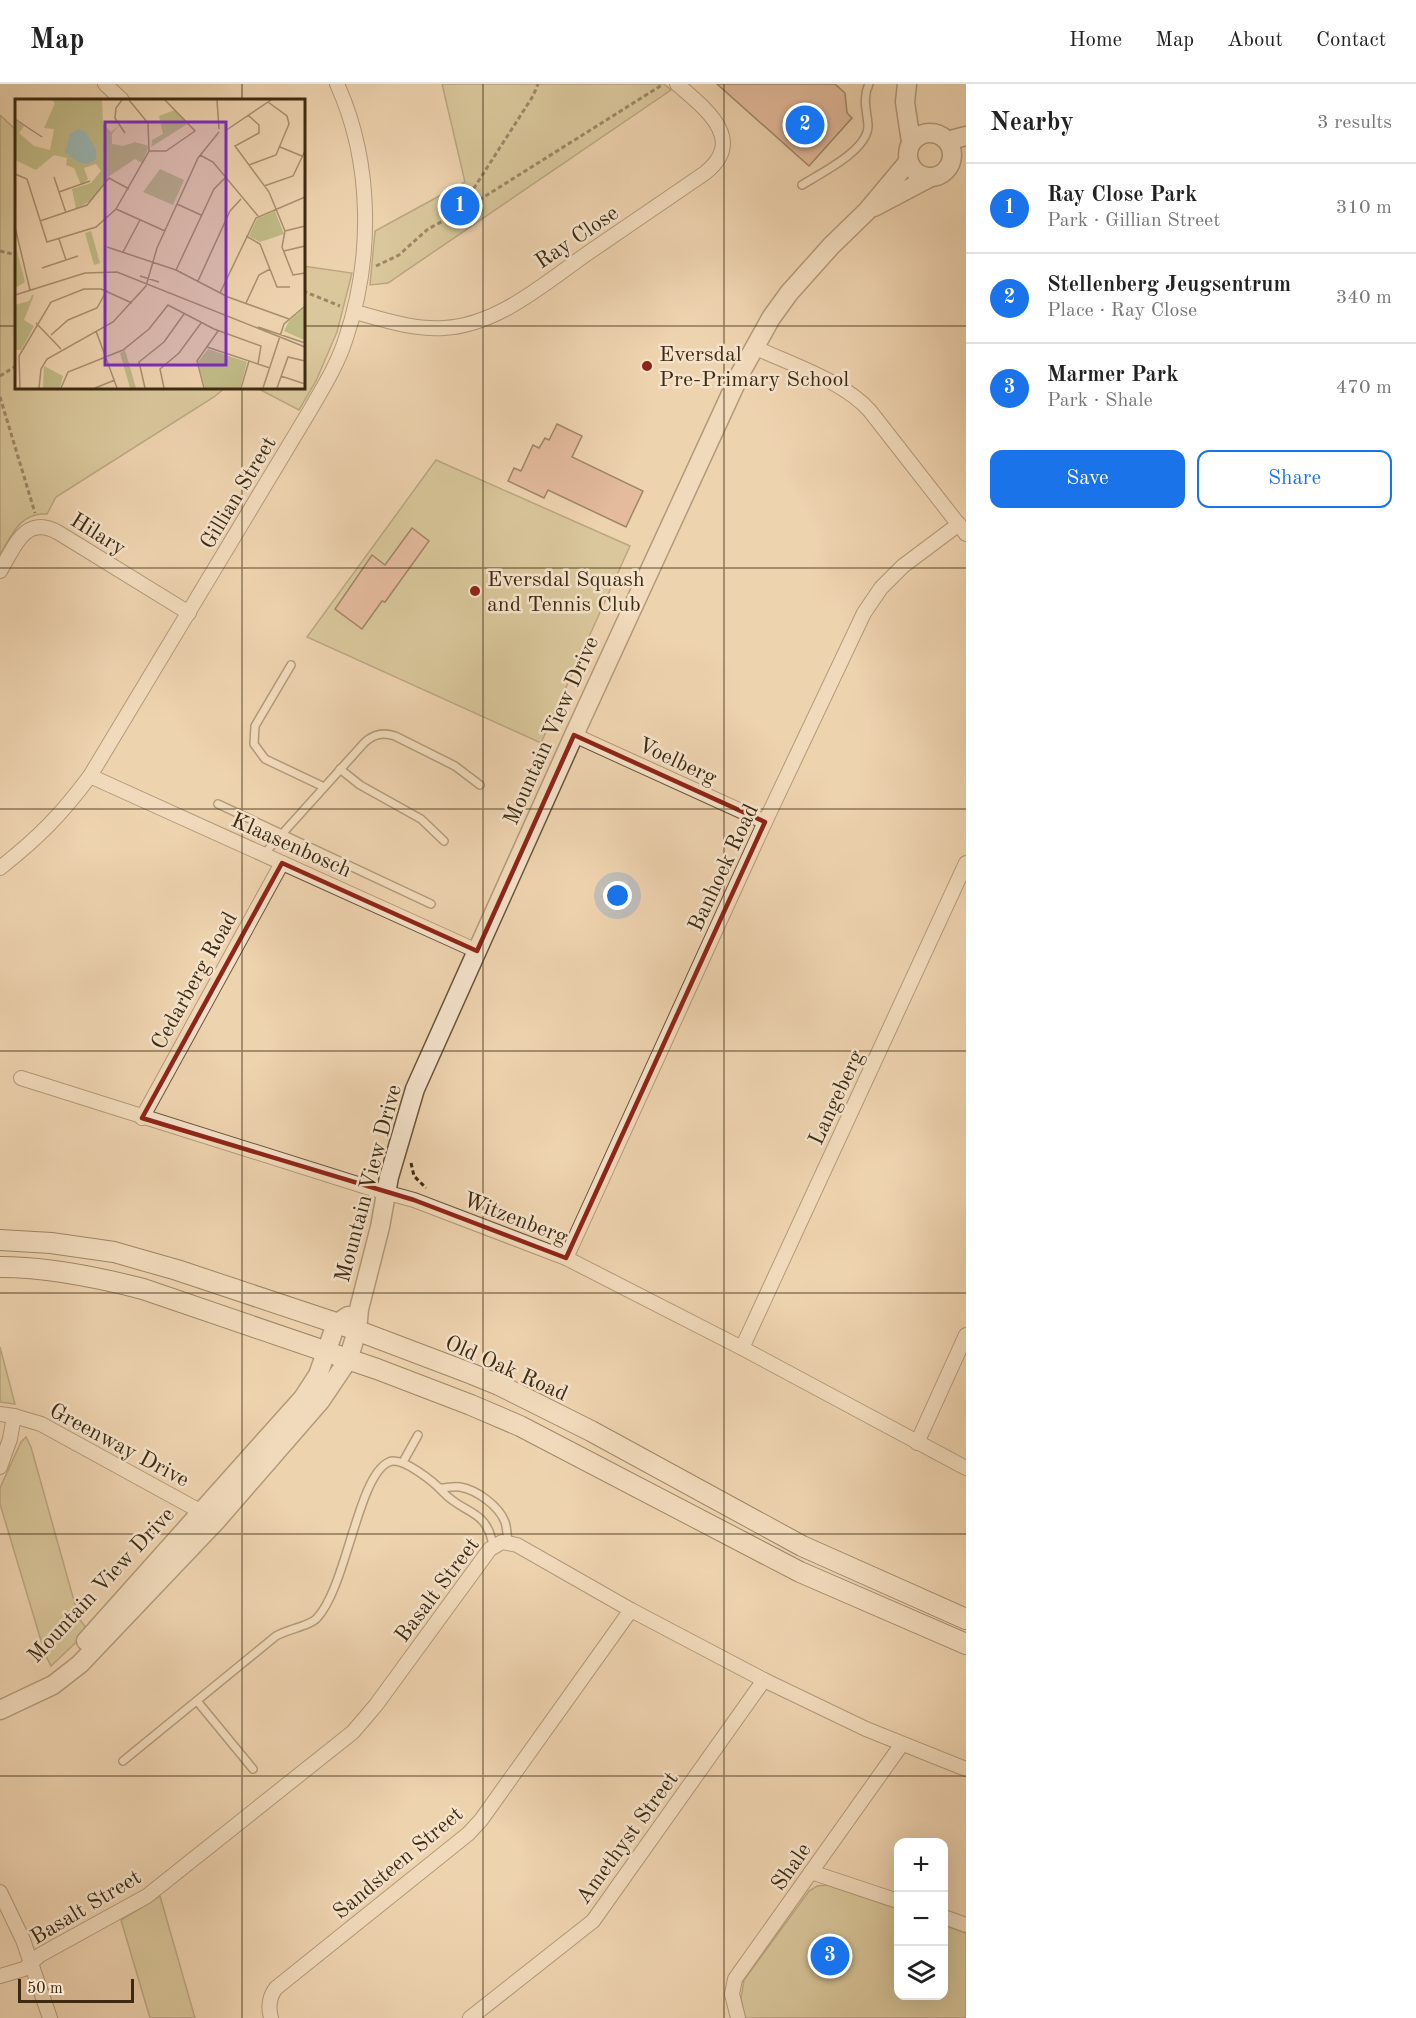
<!DOCTYPE html>
<meta charset="utf-8">
<style>
:root{--surface:#fff;--page:#f2f2f2;--text:#222;--muted:#767676;--line:#e0e0e0;--accent:#1a73e8}
body{margin:0;font-family:"Old Standard TT",serif;background:var(--page);color:var(--text)}
.controls{position:absolute;right:18px;bottom:18px;display:grid;overflow:hidden;border-radius:12px;box-shadow:0 6px 24px #0002}
.controls button{width:54px;height:54px;display:grid;place-items:center;padding:0;border:0;border-bottom:2px solid var(--line);background:var(--surface);color:var(--text);font:30px sans-serif}
.scale{position:absolute;left:18px;bottom:15px;width:116px;box-sizing:border-box;padding-left:6px;border:3px solid #3d2a10;border-top:0;font-size:16px;line-height:21px;white-space:nowrap;color:#3d2a10;-webkit-text-stroke:4px #f4e2cb;paint-order:stroke}
.you{position:absolute;left:618px;top:812px;width:21px;height:21px;margin:-15px;border:4px solid #fff;border-radius:50%;background:#1a73e8;box-shadow:0 0 0 9px #1a73e833}
.badge{display:grid;place-items:center;width:39px;height:39px;border-radius:50%;background:var(--accent);color:#fff;font-size:20px;font-weight:700}
.pin{position:absolute;translate:-50% -50%;border:3px solid #fff;box-shadow:0 2px 6px #0006}
.list{margin:0;padding:0;list-style:none}
h2{display:flex;justify-content:space-between;align-items:center;height:78px;margin:0;padding:0 24px;font-size:26px}
h2 small{font-size:20px;font-weight:400;color:var(--muted)}
.list li{display:grid;grid-template-columns:39px 1fr auto;gap:18px;align-items:center;box-sizing:border-box;height:90px;padding:0 24px;border-top:2px solid var(--line)}
.list b{display:block;font-size:22px;white-space:nowrap}
.list p{margin:0;font-size:20px;white-space:nowrap;color:var(--muted)}
.list em{font-size:20px;font-style:normal;color:var(--muted)}
.actions{display:flex;gap:12px;padding:18px 24px}
.actions a{flex:1;padding:14px 0;border:2px solid var(--accent);border-radius:12px;text-align:center;font-size:21px;color:var(--accent)}
.actions .main{background:var(--accent);color:#fff}
.icon{flex:none;width:33px;height:33px;fill:none;stroke:currentColor;stroke-width:2;stroke-linecap:round;stroke-linejoin:round}
.map{position:relative;flex:none;width:966px;height:1934px;overflow:hidden}
header{display:flex;align-items:center;gap:36px;box-sizing:border-box;height:84px;padding:0 30px;background:var(--surface);border-bottom:2px solid var(--line)}
header strong{font-size:28px}
nav{display:flex;gap:33px;margin-inline-start:auto;font-size:21px}
main{display:flex}
aside{flex:1;background:var(--surface)}
.map>svg:first-child{display:block}
.green{fill:#c0ba86;stroke:#7e724b;stroke-width:1.5}
.building{fill:#d89d87;stroke:#3d2a10;stroke-width:1.5}
.lines{fill:none;stroke-linecap:round;stroke-linejoin:round}
.service-casing{stroke:#695438;stroke-width:10}
.minor-casing{stroke:#695438;stroke-width:16}
.tertiary-casing{stroke:#695438;stroke-width:21}
.secondary-casing{stroke:#3d2a10;stroke-width:22}
.path{stroke:#3d2a10;stroke-width:3;stroke-dasharray:4.5 3;stroke-linecap:butt}
.service{stroke:#f4e2cb;stroke-width:7}
.minor{stroke:#f4e2cb;stroke-width:14}
.tertiary{stroke:#f4e2cb;stroke-width:18}
.secondary{stroke:#f4e2cb;stroke-width:20}
.marked{fill:none;stroke:#8f2418;stroke-width:4.5;stroke-linejoin:round}
.grid{fill:none;stroke:#3d2a10;stroke-width:1.5;stroke-opacity:0.55}
.poi-dot{fill:#8f2418;stroke:#f4e2cb;stroke-width:2}
.labels{text-anchor:middle;stroke-width:5;stroke-linejoin:round;paint-order:stroke}
.street-label{font-size:22px;fill:#3d2a10;stroke:#f4e2cb}
.poi-label{font-size:22px;fill:#3d2a10;stroke:#f4e2cb;text-anchor:start}
.inset-road{fill:none;stroke:#a78f6f;stroke-width:1.5}
.view{fill:#7b2cbf;fill-opacity:0.15;stroke:#7b2cbf;stroke-width:3}
.inset-edge{fill:none;stroke:#3d2a10;stroke-width:3}
</style>
<header>
<strong>Map</strong>
<nav><a>Home</a><a>Map</a><a>About</a><a>Contact</a></nav>
</header>
<main>
<div class="map">
<svg width="966" height="1934" viewBox="0 0 966 1934">
<rect width="100%" height="100%" fill="#eed3af"/>
<filter id="stains"><feTurbulence type="fractalNoise" baseFrequency=".00333" numOctaves="4"/><feColorMatrix values="0 0 0 0 .2 0 0 0 0 .09 0 0 0 0 .02 0 0 0 .5 -.17"/></filter>
<radialGradient id="worn" r=".72"><stop offset=".6" stop-color="#630" stop-opacity="0"/><stop offset="1" stop-color="#630" stop-opacity=".3"/></radialGradient>
<g class="green">
<polygon points="442,0 664,0 671,6 388,199 370,201 375,147 465,98"/>
<path d="M0 31 16 46V303H226L214 313 56 413 47 430C20 428 12 451 0 471Z"/>
<polygon points="303,182 352,189 337,248 316,297 299,326 255,303 303,303"/>
<polygon points="436,376 630,462 541,659 307,553"/>
<polygon points="0,1263 15,1320 0,1318"/>
<polygon points="26,1353 31,1363 76,1524 81,1537 88,1547 51,1582 45,1570 0,1420 0,1404 21,1358"/>
<polygon points="827,1801 898,1825 898,1912 944,1912 944,1841 966,1849 966,1934 745,1934 741,1915 744,1896 809,1807 817,1802"/>
<polygon points="160,1812 195,1934 150,1934 121,1836"/>
</g>
<g class="building">
<polygon points="717,0 835,0 845,9 847,29 852,34 809,82"/>
<polygon points="557,340 582,352 572,373 643,407 626,443 548,406 544,414 508,397 514,384 521,387 533,361 539,364 545,354 549,356"/>
<polygon points="412,444 429,457 385,518 382,517 362,545 335,525 372,471 385,481"/>
</g>
<g class="lines">
<g class="service-casing">
<g id="service">
<path d="M802 101C821 89 869 66 868 41 867 27 862 14 869 0"/>
<polyline points="291,581 255,642 254,660 265,675 324,703"/>
<polyline points="340,685 360,701 421,735 444,757"/>
<polyline points="218,720 431,820"/>
<path d="M264 770 365 658C374 650 383 648 395 652L455 682 480 701"/>
<polyline points="403,1378 418,1351"/>
<path d="M440 1404C446 1404 453 1402 460 1403 477 1406 499 1422 505 1438 507 1444 507 1451 508 1458"/>
<polyline points="197,1617 253,1685"/>
<path d="M123 1677 276 1552C288 1545 310 1542 317 1534 347 1502 358 1391 389 1378 402 1372 434 1398 443 1408 464 1431 487 1424 493 1462"/>
</g>
</g>
<g class="minor-casing">
<g id="minor">
<polyline points="105,0 122,16"/>
<path d="M355 228C384 236 414 246 444 244 498 241 545 199 588 169 627 142 666 116 705 89 748 55 703 23 677 0"/>
<path d="M754 263C790 280 844 297 870 327L966 450"/>
<path d="M0 487C14 464 25 429 59 449L189 529"/>
<polyline points="574,651 765,738"/>
<polyline points="90,692 477,867"/>
<path d="M0 784C38 754 61 731 90 692L312 323C324 302 337 281 345 257 373 176 373 79 337 0"/>
<polyline points="21,994 370,1104 414,1116 566,1174 742,1264 966,1384"/>
<polyline points="142,1034 282,779"/>
<polyline points="566,1174 765,738 864,529 881,504 903,482 959,440"/>
<polyline points="742,1264 966,779"/>
<polyline points="0,1330 14,1332 41,1340 207,1431"/>
<polyline points="917,1359 966,1251"/>
<polyline points="0,1383 10,1355 14,1332"/>
<polyline points="811,1788 898,1817"/>
<polyline points="0,1808 23,1856 50,1934"/>
<polyline points="944,1833 966,1841"/>
<polyline points="0,1892 24,1885 40,1871 147,1812 353,1648 376,1621 490,1465 502,1458 517,1461 631,1526 764,1596 866,1645 966,1685"/>
<path d="M271 1934C268 1923 269 1913 276 1904L468 1750 481 1736 631 1526"/>
<polyline points="470,1934 593,1837 764,1596"/>
<polyline points="738,1934 732,1910 735,1895 902,1660"/>
</g>
</g>
<g class="tertiary-casing">
<g id="tertiary">
<polyline points="907,0 905,18 911,58"/>
<circle cx="930" cy="71" r="22"/>
<polyline points="947,57 966,52"/>
<polyline points="874,123 929,94"/>
<polyline points="86,1557 303,1314 318,1291 336,1240 348,1232"/>
<polyline points="0,1626 53,1601 80,1580 216,1437 321,1316 348,1276 357,1247 359,1225 380,1143 389,1093 415,1005 574,651 741,288 771,234 789,209 831,162 867,127 908,78"/>
</g>
</g>
<g class="secondary-casing">
<g id="secondary">
<polyline points="0,1156 51,1159 114,1168 177,1186 348,1243 472,1290 499,1301 591,1347 802,1462 966,1535"/>
<path d="M0 1183C49 1183 97 1193 143 1205L377 1285 471 1321 520 1342 800 1488 966 1560"/>
</g>
</g>
<g class="path">
<polyline points="460,128 662,1"/>
<polyline points="0,167 16,171"/>
<polyline points="376,182 399,171 428,145 458,129 533,12 538,0"/>
<polyline points="303,207 340,222"/>
<polyline points="0,292 16,282"/>
<polyline points="0,313 35,429"/>
<polyline points="411,1079 414,1092 426,1104"/>
</g>
<use href="#service" class="service"/>
<use href="#minor" class="minor"/>
<use href="#tertiary" class="tertiary"/>
<use href="#secondary" class="secondary"/>
</g>
<path d="M0 0H966V1934H0ZM574 651 765 738 566 1174 414 1116 142 1034 282 779 477 867Z" fill="#eed3af" fill-opacity=".55" fill-rule="evenodd"/>
<path class="marked" d="M574 651 765 738 566 1174 414 1116 142 1034 282 779 477 867Z"/>
<path class="grid" d="M242 0V16M483 0V1934M724 0V1934M0 242H16M303 242H966M242 303V1934M0 484H966M0 725H966M0 967H966M0 1209H966M0 1450H966M0 1692H966"/>
<g class="poi-dot">
<circle cx="647" cy="282" r="6"/>
<circle cx="475" cy="507" r="6"/>
</g>
<g class="labels">
<g class="street-label">
<text transform="translate(576 152) rotate(-34)" y="8">Ray Close</text>
<text transform="translate(237 408) rotate(-59)" y="8">Gillian Street</text>
<text transform="translate(99 449) rotate(32)" y="8">Hilary</text>
<text transform="translate(550 646) rotate(-66)" y="8">Mountain View Drive</text>
<text transform="translate(678 676) rotate(25)" y="8">Voelberg</text>
<text transform="translate(292 760) rotate(24)" y="8">Klaasenbosch</text>
<text transform="translate(722 783) rotate(-65)" y="8">Banhoek Road</text>
<text transform="translate(193 896) rotate(-61)" y="8">Cedarberg Road</text>
<text transform="translate(835 1013) rotate(-65)" y="8">Langeberg</text>
<text transform="translate(367 1099) rotate(-75)" y="8">Mountain View Drive</text>
<text transform="translate(516 1133) rotate(21)" y="8">Witzenberg</text>
<text transform="translate(507 1283) rotate(24)" y="8">Old Oak Road</text>
<text transform="translate(120 1360) rotate(28)" y="8">Greenway Drive</text>
<text transform="translate(100 1500) rotate(-47)" y="8">Mountain View Drive</text>
<text transform="translate(436 1505) rotate(-53)" y="8">Basalt Street</text>
<text transform="translate(626 1753) rotate(-54)" y="8">Amethyst Street</text>
<text transform="translate(397 1778) rotate(-40)" y="8">Sandsteen Street</text>
<text transform="translate(790 1782) rotate(-55)" y="8">Shale</text>
<text transform="translate(85 1822) rotate(-31)" y="8">Basalt Street</text>
</g>
<g class="poi-label">
<text x="659" y="277">Eversdal<tspan x="659" dy="25">Pre-Primary School</tspan></text>
<text x="487" y="502">Eversdal Squash<tspan x="487" dy="25">and Tennis Club</tspan></text>
</g>
</g>
<g transform="translate(15 15)">
<rect width="290" height="290" fill="#eed3af"/>
<path d="M37 1H87L88 25 96 33 104 26 97 35V45L108 47 120 43 134 47 127 64 120 60 93 78 78 100 61 110 57 90 76 84 86 72 81 65 69 69 73 80 66 86 59 69 51 66 52 59 39 56 21 71 0 61V21L9 27 4 34 19 47 35 51 39 30 29 29 40 4ZM160 11 174 24 136 48 137 41 148 35 144 17ZM145 70 169 81 158 106 128 93ZM260 112 269 135 245 143 234 137 242 120ZM76 132 85 164 79 166 70 134ZM0 144 10 183 0 189ZM17 196H19L9 221 19 227 6 251H0V206L14 202ZM289 209V241L269 232 274 222ZM193 250 232 263 225 289H190L183 263ZM110 251 121 289H115L105 254ZM29 267 48 277 45 289H28Z" fill="#c0ba86"/>
<path d="M63 30 71 33 81 51V60L73 65 65 64 50 54 55 35Z" fill="#9bb6b3"/>
<path class="inset-road" d="M107 1 101 9 100 19 110 34M202 1 204 30M233 16 244 26V34L220 47 254 93 270 132M0 20 27 38M210 32 256 1M265 48 287 57M134 52H151L180 32 150 1M185 56 198 63 243 117M234 66 261 56 274 25 272 17 253 3M0 75 12 80 32 143 81 128 101 110 134 52 133 24 114 1M39 78 51 114M249 87 278 77 290 52M44 93 75 82M162 105 186 116M101 110 150 132M25 122 72 106 94 79 114 90M0 128 15 191M270 132 267 148 278 176 290 174M270 132 290 127M231 137 245 145 262 188H275M44 140 51 161M92 148 161 171 213 198 274 220M269 152 290 147M108 153 125 121M27 169 63 157M161 171 199 90 211 78M125 177 144 183M183 182 215 112 226 100M205 194 241 119 290 98M0 196 70 174 102 173 290 248M231 204 244 176 255 170M21 224 46 250M243 228 290 244M81 232 102 289M36 236 53 221 82 209 92 191M192 248 255 269M266 277 290 285M5 289 4 257 36 203 69 190H86L117 204M24 289 26 270 32 260 98 223 131 187 142 149 183 59 204 33M46 289 53 273 108 251 134 230 153 206 199 230 246 247 243 265M80 289 100 281M130 289 124 263 149 243 169 215M149 289 145 270 164 254 186 224M189 289 182 262 203 232M226 289 234 262M248 289 269 225 290 207M262 289 273 258 290 262"/>
<path class="view" d="M90 23H211V266H90Z"/>
<rect width="290" height="290" class="inset-edge"/>
</g>
<rect width="100%" height="100%" filter="url(#stains)"/>
<rect width="100%" height="100%" fill="url(#worn)"/>
</svg>
<div class="controls">
<button>+</button>
<button>−</button>
<button><svg class="icon" aria-label="layers" viewBox="0 0 24 24"><path d="M12 4l9 5-9 5-9-5zM3 14l9 5 9-5"/></svg></button>
</div>
<div class="scale">50 m</div>
<div class="you"></div>
<div class="pin badge" style="left:460px;top:122px">1</div>
<div class="pin badge" style="left:805px;top:41px">2</div>
<div class="pin badge" style="left:830px;top:1872px">3</div>
</div>
<aside>
<h2>Nearby<small>3 results</small></h2>
<ul class="list">
<li><span class="badge">1</span><div><b>Ray Close Park</b><p>Park · Gillian Street</p></div><em>310 m</em></li>
<li><span class="badge">2</span><div><b>Stellenberg Jeugsentrum</b><p>Place · Ray Close</p></div><em>340 m</em></li>
<li><span class="badge">3</span><div><b>Marmer Park</b><p>Park · Shale</p></div><em>470 m</em></li>
</ul>
<div class="actions"><a class="main">Save</a><a>Share</a></div>
</aside>
</main>
